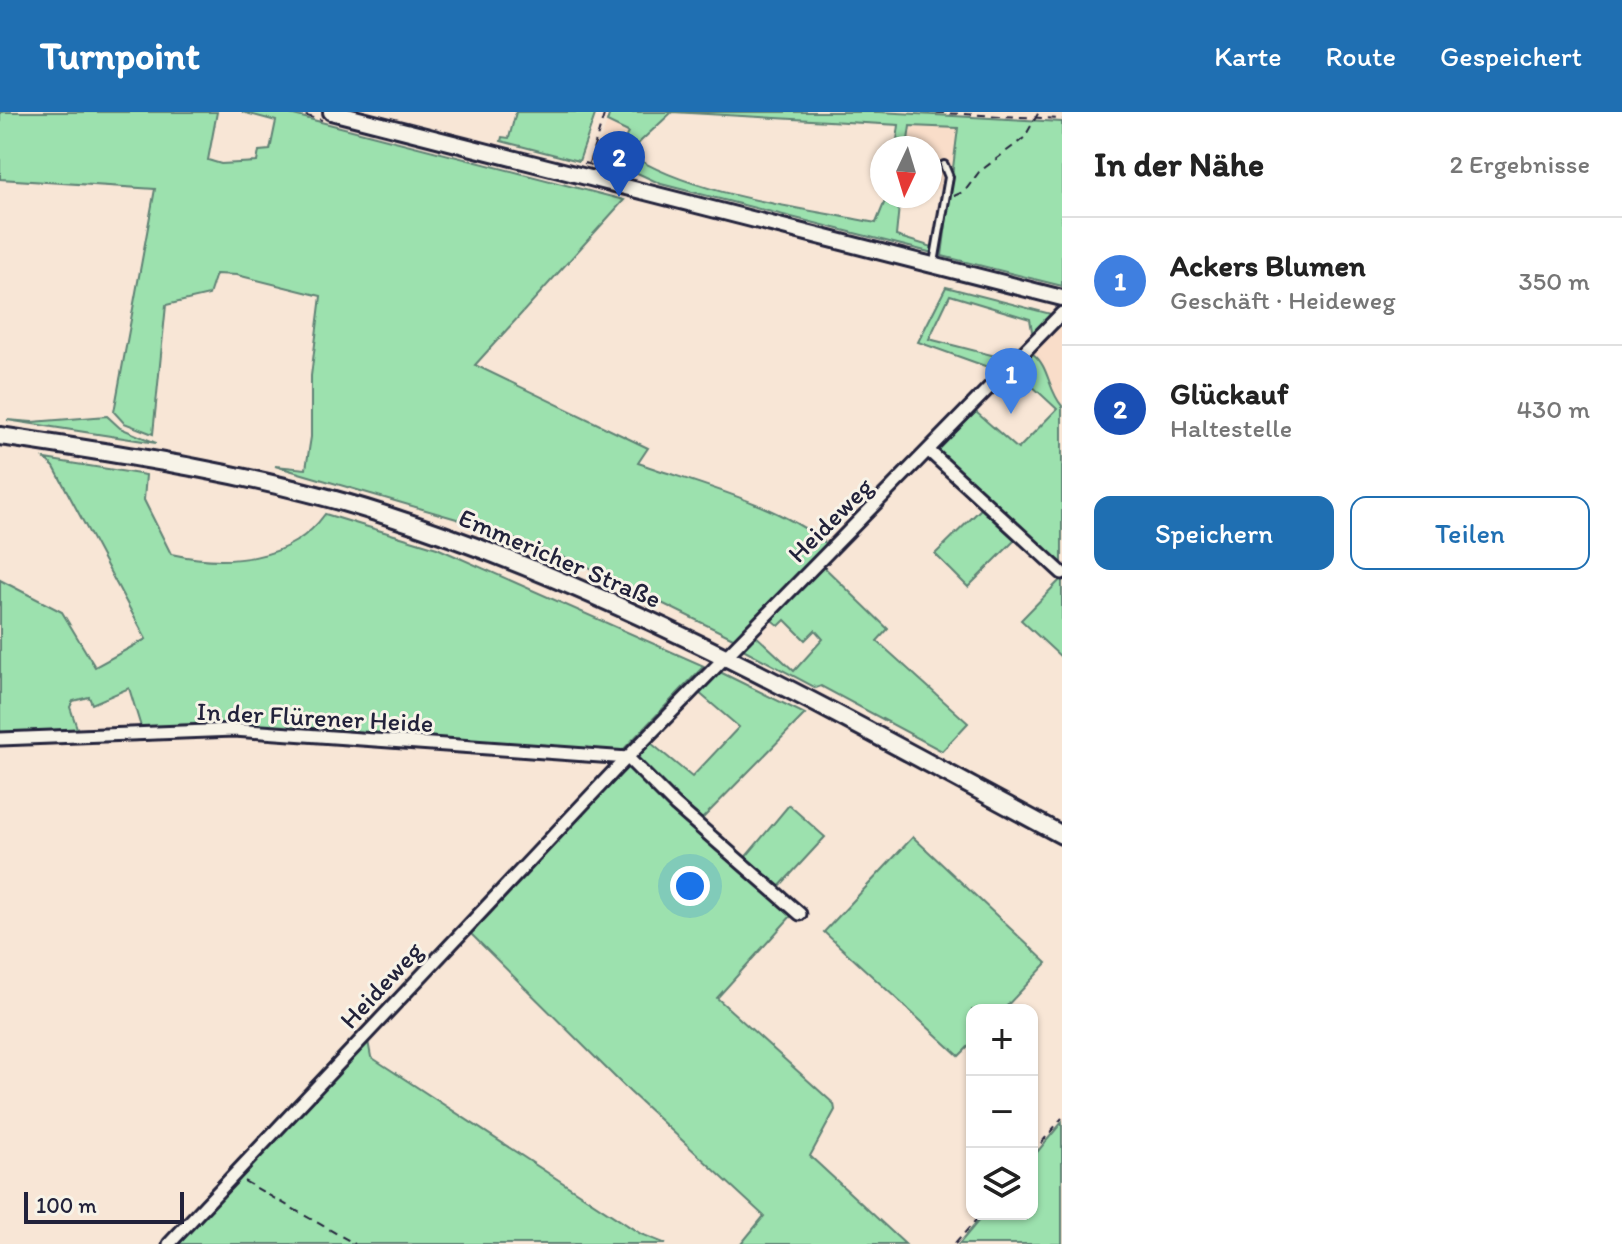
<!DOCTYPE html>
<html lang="de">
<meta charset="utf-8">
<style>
:root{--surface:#fff;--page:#f6f6f6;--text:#222;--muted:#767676;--line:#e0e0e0;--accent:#1f6fb2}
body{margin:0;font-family:Itim,sans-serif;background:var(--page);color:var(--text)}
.controls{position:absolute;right:24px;bottom:24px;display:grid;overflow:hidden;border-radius:16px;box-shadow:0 2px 6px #0004}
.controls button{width:72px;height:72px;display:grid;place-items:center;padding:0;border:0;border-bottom:2px solid var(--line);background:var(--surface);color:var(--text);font:40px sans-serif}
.compass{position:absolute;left:870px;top:24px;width:72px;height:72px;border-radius:50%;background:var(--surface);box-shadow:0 2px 6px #0004;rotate:184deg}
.scale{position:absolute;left:24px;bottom:20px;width:160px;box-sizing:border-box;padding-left:8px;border:4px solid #22223b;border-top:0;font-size:22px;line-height:28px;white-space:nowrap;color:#22223b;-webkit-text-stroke:6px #f7f3e8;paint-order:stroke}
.you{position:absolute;left:690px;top:774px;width:28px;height:28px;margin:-20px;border:6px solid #fff;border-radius:50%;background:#1a73e8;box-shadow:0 0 0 12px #1a73e833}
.badge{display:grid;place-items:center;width:52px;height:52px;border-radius:50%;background:var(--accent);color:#fff;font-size:26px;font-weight:700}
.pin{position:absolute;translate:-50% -66px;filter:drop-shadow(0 2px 4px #0008)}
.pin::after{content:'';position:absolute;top:42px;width:28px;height:24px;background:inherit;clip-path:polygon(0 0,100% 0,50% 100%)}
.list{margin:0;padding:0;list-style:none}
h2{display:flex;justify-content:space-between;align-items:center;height:104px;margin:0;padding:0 32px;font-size:34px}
h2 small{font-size:26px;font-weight:400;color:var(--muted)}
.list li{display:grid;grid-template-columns:52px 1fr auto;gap:24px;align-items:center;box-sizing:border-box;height:128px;padding:0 32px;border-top:2px solid var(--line)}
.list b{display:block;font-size:30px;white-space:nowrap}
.list p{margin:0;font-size:26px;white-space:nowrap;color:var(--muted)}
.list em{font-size:26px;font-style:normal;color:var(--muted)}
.actions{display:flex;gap:16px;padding:24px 32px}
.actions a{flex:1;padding:18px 0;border:2px solid var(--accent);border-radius:16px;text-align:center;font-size:28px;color:var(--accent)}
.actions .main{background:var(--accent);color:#fff}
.icon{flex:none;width:44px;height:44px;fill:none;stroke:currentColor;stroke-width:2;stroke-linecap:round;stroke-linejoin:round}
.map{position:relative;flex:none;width:1062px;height:1132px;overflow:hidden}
header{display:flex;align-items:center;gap:48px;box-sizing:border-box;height:112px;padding:0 40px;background:var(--accent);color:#fff}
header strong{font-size:38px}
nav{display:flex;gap:44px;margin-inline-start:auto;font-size:28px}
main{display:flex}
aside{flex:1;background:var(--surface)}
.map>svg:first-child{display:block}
.built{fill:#f9ddc9}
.green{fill:#9ce1ae;stroke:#5f8274;stroke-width:2}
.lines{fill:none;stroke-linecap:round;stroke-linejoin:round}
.service-casing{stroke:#22223b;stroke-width:12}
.minor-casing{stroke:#22223b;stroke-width:17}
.tertiary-casing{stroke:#22223b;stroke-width:20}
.secondary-casing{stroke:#22223b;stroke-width:22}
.path{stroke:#22223b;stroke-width:2;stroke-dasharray:8 6;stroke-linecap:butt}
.service{stroke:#f7f3e8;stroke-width:6}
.minor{stroke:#f7f3e8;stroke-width:11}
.tertiary{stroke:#f7f3e8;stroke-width:14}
.secondary{stroke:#f7f3e8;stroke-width:16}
.labels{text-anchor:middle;stroke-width:6;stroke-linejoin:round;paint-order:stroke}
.street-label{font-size:26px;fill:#22223b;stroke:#f7f3e8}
</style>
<header>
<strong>Turnpoint</strong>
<nav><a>Karte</a><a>Route</a><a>Gespeichert</a></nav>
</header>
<main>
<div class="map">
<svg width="1062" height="1132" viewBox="0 0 1062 1132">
<rect width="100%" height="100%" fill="#f8e6d6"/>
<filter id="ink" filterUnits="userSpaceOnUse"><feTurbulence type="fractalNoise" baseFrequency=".0125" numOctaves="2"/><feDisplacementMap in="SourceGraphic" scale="16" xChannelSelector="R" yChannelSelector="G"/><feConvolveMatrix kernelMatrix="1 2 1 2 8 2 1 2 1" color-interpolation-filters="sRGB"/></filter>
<g filter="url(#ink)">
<g class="built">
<polygon points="607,10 629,20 622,35 607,48 595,45"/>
<polygon points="910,14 959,16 950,80 930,75 930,36 907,36"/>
<polygon points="1062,213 1062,294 1050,281 1048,266 1033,242"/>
</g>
<g class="green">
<path d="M0 0H217L208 48 221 52 257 50 259 39 270 38 276 9 242 0H282L624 88 475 253 648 336 638 351C698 372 778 392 827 432L735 527 584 453 467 410 275 354 306 357 311 325V264L321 184 237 163 216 162 209 183 166 193 153 322 124 311 114 300 155 77 0 67Z"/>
<polygon points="516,0 596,0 579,49 501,29 502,25 509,26"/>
<path d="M610 0H879L1062 10V174L942 144 958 16 910 14 907 36H896L899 13 672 0 628 41C690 83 802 96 876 111L887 84H900L896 124 936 136 933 141 661 72 633 59 594 50 595 45 608 48 622 35 628 20 607 10Z"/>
<polygon points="946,175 1051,202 1052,206 1033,225 1030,207 950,183 929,227 1003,246 1018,234 1023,234 999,259 918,230"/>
<path d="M1033 242C1049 254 1048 278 1062 294V454L936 339 976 300 1018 337 1057 297 1016 259Z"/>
<polygon points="107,304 120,316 156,331 7,308 32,310"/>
<path d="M45 347 146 363 144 388 171 442C225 454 290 451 325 402L437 436 704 554 619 642 238 612 141 615 129 576 92 592 89 585 73 589 70 595 78 619 0 622V468L62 500 95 555 146 527 54 355Z"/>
<polygon points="983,395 1017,426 968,475 935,442"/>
<polygon points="821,452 888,517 877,529 968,611 942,639 821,574 816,576 743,537 752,520 794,559 823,527 815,518 805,528 785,508 779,514 769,506"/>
<polygon points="1061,467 1062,468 1062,546 1021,508"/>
<polygon points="720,560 805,602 701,708 639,650 638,645 651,631 692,665 739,615 698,580"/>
<polygon points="624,654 630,654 792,803 717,886 834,992 835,998 810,1044 905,1132 741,1132 764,1104 630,980 467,818"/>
<polygon points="789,693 825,725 777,777 744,747"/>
<polygon points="913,725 1047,851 1003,898 972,898 972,931 959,944 824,820"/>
<polygon points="445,828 454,839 368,929 371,945 641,1122 666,1132 179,1132 204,1105 194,1095"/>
<polygon points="1062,1010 1062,1132 959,1132 984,1102 1032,1102 1032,1046"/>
</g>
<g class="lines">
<g class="service-casing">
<polyline id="service" points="934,151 949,65 944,53"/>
</g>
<g class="minor-casing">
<g id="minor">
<polyline points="929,339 1062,461"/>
<polyline points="0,627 234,618 628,646 675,693 800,802"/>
<polyline points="169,1132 615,658 1062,201"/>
</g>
</g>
<g class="tertiary-casing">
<polyline id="tertiary" points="331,0 1062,186"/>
</g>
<g class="secondary-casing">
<path id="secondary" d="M0 324C127 343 257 362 379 401 620 478 840 604 1062 723"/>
</g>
<g class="path">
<polyline points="292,0 322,8"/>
<polyline points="922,0 1062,7"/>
<polyline points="584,51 636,64"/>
<polyline points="589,51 605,0"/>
<polyline points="954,84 965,79 979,60 1024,26 1039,0"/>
<polyline points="1032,1042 1062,1006"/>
<polyline points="244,1069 355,1132"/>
<polyline points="955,1132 981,1102"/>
</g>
<use href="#service" class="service"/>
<use href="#minor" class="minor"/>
<use href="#tertiary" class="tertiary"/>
<use href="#secondary" class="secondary"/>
</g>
</g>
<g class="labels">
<g class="street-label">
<text transform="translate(830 408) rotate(-45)" y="9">Heideweg</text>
<text transform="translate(560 446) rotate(23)" y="9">Emmericher Straße</text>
<text transform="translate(315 605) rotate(3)" y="9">In der Flürener Heide</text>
<text transform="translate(381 873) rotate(-47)" y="9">Heideweg</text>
</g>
</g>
</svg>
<div class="controls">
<button>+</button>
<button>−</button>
<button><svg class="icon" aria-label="layers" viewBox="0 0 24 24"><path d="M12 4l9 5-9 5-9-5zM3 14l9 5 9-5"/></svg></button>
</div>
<svg class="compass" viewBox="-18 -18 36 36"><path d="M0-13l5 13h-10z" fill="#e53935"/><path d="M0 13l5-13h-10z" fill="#767676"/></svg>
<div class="scale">100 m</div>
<div class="you"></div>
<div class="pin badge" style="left:1011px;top:302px;background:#3f7fe0">1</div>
<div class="pin badge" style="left:619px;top:85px;background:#1a4fb4">2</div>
</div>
<aside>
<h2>In der Nähe<small>2 Ergebnisse</small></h2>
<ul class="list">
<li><span class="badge" style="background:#3f7fe0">1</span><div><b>Ackers Blumen</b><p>Geschäft · Heideweg</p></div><em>350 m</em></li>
<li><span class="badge" style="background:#1a4fb4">2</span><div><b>Glückauf</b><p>Haltestelle</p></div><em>430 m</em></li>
</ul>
<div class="actions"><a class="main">Speichern</a><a>Teilen</a></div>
</aside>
</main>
